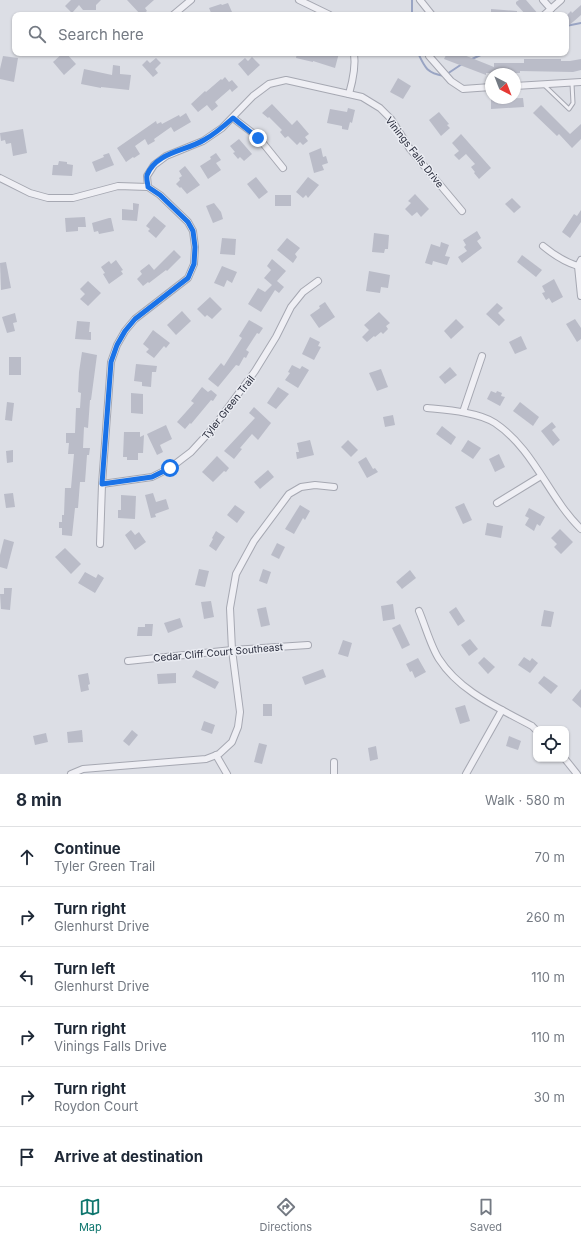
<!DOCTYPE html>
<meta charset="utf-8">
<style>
:root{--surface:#fff;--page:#f2f2f3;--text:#1f2937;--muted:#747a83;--line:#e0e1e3;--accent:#0f766e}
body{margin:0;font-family:Inter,sans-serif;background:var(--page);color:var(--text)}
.controls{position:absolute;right:12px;bottom:12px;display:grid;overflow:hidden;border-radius:8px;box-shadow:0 1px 3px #0004}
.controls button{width:36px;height:36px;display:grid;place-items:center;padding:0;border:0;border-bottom:1px solid var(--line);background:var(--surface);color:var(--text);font:20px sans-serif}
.compass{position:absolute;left:485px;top:68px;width:36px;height:36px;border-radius:50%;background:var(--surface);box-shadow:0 1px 3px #0004;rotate:138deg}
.stop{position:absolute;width:12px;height:12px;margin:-9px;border:3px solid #1a73e8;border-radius:50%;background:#fff}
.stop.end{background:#1a73e8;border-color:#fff;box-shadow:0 1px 4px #0008}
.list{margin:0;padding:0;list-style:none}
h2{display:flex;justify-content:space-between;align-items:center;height:52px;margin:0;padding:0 16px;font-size:17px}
h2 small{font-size:13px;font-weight:400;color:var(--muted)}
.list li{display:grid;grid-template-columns:26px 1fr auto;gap:12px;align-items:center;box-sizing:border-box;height:60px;padding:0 16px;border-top:1px solid var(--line)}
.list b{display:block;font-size:15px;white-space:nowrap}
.list p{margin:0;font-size:13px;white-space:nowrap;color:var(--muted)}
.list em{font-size:13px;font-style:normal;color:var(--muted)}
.icon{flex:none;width:22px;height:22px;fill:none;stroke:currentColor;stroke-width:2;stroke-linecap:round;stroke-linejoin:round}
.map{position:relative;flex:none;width:581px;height:774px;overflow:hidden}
.search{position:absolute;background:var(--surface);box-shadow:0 1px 3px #0004;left:12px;right:12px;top:12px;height:44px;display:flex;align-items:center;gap:10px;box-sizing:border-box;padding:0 14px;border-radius:8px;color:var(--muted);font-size:15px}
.sheet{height:412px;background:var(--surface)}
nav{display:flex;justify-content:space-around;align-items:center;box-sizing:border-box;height:56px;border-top:1px solid var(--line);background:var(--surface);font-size:11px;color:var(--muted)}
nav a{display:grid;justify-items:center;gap:2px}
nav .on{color:var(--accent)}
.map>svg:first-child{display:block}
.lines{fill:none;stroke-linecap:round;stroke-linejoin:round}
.stream{stroke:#99a4c3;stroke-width:2}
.building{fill:#babcc8}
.lane-casing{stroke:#a6a8b2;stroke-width:5}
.street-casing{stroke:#a6a8b2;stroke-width:8}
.lane{stroke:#efeff4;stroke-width:3}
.street{stroke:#efeff4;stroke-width:6}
.route{stroke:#1a73e8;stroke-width:5}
.labels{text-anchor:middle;stroke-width:3;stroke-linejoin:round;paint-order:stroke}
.street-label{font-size:10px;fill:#272a3a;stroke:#ebedf3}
</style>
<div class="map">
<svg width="581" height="774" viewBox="0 0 581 774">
<rect width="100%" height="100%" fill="#dcdee5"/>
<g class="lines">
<g class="stream">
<polyline points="412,0 412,15"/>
<polyline points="566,26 581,23"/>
<path d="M418 53C425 68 427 73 444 76L462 64"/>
<polyline points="472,59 485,53"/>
</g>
</g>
<g class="building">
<polygon points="71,0 101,0 96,5 96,10 83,10 79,5 72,13 65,6"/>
<polygon points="127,0 154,0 145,8 147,11 142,15 141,15"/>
<polygon points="519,0 526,0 539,15 526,15 516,4 516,2"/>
<polygon points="228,3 232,12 225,15 212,15 209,8 221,4 222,5"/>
<polygon points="581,5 581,15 566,28 566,16 571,11 572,13"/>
<polygon points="491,9 517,11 517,15 491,15"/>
<polygon points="63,53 66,53 76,64 64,75 53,62"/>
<polygon points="297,53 339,53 335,68 313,61 313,62 296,58"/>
<polygon points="447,53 459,53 494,67 494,63 524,63 524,59 561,59 561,61 570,61 581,59 581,70 573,72 520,71 520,73 486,73 486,75 444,59"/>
<polygon points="3,56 18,58 14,82 0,79 0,69"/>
<polygon points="252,57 260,65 248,76 238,64 245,58 248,61"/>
<polygon points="156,58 161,63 155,69 158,73 153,77 142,65 147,60 150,63"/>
<polygon points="113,65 120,66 120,74 131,75 129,90 101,87 101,88 81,84 84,69 112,75"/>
<polygon points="225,77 229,82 232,80 238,87 232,92 230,89 215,102 218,106 212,111 207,105 198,112 191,104 205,91 206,92 221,79 222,80"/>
<polygon points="398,78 411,86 403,99 390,92"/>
<polygon points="523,98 524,107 491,109 491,99"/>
<polygon points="272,104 292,125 297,120 309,134 305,137 308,141 303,145 300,142 297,145 288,136 285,138 280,132 282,130 269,117 268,118 262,113"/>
<polygon points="541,105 570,134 581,124 581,139 572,148 559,134 557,136 533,113"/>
<polygon points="348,108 355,110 352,123 350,122 348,130 342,129 342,126 327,123 330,109 347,112"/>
<polygon points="439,112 449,124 447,125 450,128 441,136 429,120"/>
<polygon points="186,113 191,122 174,132 171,127 154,139 155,141 148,145 145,139 135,146 140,154 134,158 133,157 126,162 117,148 156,121 157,124 161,122 162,124 179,115 180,117"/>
<polygon points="23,129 27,153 13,156 11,143 6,144 5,140 1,141 0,133"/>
<polygon points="461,134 491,168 479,179 474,173 475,172 471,167 475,164 466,154 459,160 454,155 459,151 452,143"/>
<polygon points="239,139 252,154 244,161 240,157 238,159 233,153 235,152 230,146"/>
<polygon points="321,148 323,157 326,156 328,163 322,165 324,170 314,173 309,153"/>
<polygon points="109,153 114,165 96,172 92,162 104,157 103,155"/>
<polygon points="216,153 221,160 216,163 221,170 208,179 200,166 211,159 210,157"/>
<polygon points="59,161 67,162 67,164 73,165 72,176 52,175 53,165 58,165"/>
<polygon points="185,166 200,185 187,194 181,187 180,188 176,184 180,180 179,178 182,176 179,171"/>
<polygon points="256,177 268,192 259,199 247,184"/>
<polygon points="308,177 319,185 308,198 306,195 303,198 296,192"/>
<polygon points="415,194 429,209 421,217 417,212 412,216 405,209 411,203 408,201"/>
<rect x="275" y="195" width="16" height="11"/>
<polygon points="512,198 521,207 514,213 505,204"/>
<polygon points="133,203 139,204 137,221 122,220 122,209 133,210"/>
<polygon points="214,203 221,212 223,219 213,223 206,206"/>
<polygon points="581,210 581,222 570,238 562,232 574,214 577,216"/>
<polygon points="154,216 166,226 156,238 148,231 150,229 146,226"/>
<polygon points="85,217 86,227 78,227 78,231 66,232 65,218"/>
<polygon points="109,218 111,218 114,231 99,234 98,231 94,232 92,223"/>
<polygon points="477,231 481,238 477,241 482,248 462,263 458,257 467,251 464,247 466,245 463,240"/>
<polygon points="374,233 389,235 388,249 385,249 384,253 372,252"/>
<polygon points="222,238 236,239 235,255 220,254"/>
<polygon points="287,238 300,248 295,254 297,257 293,263 277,250"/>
<polygon points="441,242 449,245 445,256 450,257 447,265 433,261 432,265 425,263 431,244 440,247"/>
<polygon points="174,250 181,257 167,271 166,270 149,283 148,282 143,286 137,279 142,274 140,271 149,264 154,270"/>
<polygon points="522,255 542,270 536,277 517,262"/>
<polygon points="272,259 286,271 277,281 284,287 279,293 275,290 261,312 248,304 258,288 265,292 272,285 264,278 271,270 267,266"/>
<polygon points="116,260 123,270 121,271 123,274 109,284 103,274 105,273 101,267 109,261 111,264"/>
<polygon points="6,262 11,288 1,290 0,263"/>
<polygon points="222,266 237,272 232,283 227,280 224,287 214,283"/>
<polygon points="369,271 390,275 388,288 381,287 380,293 366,291"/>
<polygon points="554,279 563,297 552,303 549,298 546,300 542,293 545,292 542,286"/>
<polygon points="88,281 101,293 88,306 80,299 85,294 80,289"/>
<polygon points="210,297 222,309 212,319 207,315 205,317 197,309"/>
<polygon points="325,302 335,317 319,328 310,315 320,308 319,306"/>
<polygon points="497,303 503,308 498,313 505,320 499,326 486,314"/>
<polygon points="182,311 191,321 176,335 167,325"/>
<polygon points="379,312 390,323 386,326 388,329 383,334 381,332 375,337 374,336 367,342 362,337 369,330 364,325"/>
<polygon points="15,313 17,322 13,323 15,331 7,333 2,317"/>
<polygon points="456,319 464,327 451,339 444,331"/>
<polygon points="575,319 581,328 581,339 577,342 566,324"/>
<polygon points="249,320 263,328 259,334 257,333 246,350 249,352 246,358 244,357 239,366 236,365 218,387 208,379 221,363 224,366 242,338 239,336"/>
<polygon points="77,321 90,322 89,332 91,332 91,340 75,339"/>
<polygon points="153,330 170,343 166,348 164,346 154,358 146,352 149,349 143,344"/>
<polygon points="521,336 527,349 515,354 509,342"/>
<polygon points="310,337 320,342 318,346 321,347 314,360 302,354"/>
<polygon points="82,352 97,355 91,400 90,400 88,428 84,427 83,448 90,448 89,455 87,455 85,482 80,482 78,508 75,508 72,536 62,535 62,528 59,528 59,522 62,522 62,515 64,515 65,488 71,488 74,454 68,454 69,443 66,443 66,433 75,433 76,408 80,408 81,393 78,392 79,372"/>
<rect x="9" y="357" width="12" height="18"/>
<polygon points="136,364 157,366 156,372 152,372 151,387 142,386 142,382 134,381"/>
<polygon points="292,365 300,369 302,366 309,370 298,388 285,380 290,373 288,372"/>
<polygon points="450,367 457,375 445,384 439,377"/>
<polygon points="381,369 388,387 377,391 369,373"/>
<polygon points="202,387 208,392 211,390 217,395 213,401 211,400 191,424 190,423 185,429 177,422 194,403 191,401"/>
<polygon points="278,387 289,394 276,409 267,403"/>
<polygon points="491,391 496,393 497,391 502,393 501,396 505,397 500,406 487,399"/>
<polygon points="131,393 143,394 143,414 131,413"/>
<polygon points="7,402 14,403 12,421 5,420"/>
<polygon points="520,402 539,417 533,426 513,411"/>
<polygon points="254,407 271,423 258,440 252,434 240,448 242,449 234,459 224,451 255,418 249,413"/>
<polygon points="393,415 395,425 385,427 383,417"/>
<polygon points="552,422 556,427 552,430 560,440 553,446 541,431"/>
<polygon points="166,425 172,439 160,445 163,452 157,455 147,434"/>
<polygon points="442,426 456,437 451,445 436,434"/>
<polygon points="124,432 140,432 140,437 144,435 143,453 138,453 138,460 127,460 127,457 123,457"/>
<polygon points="310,440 314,455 297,459 296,452 299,452 297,443"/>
<polygon points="348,440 358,450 351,457 341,447"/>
<polygon points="468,440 481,448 473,459 461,451"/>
<polygon points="13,450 13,462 7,463 6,451"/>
<polygon points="499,454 505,467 495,472 489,459"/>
<polygon points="217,456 229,468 226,472 224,471 213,482 202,472"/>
<polygon points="366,457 373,469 375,468 378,472 367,478 358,462"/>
<polygon points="268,470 274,477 260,489 254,482"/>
<polygon points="13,493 15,507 6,508 4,494"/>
<polygon points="153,493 156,502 166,499 169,509 155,514 156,517 151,518 145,495"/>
<polygon points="121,495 136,496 135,519 118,518 118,510 121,510"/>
<polygon points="464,503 472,520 463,524 455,507"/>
<polygon points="235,505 245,512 237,523 227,515"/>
<polygon points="300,505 310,511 305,520 303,518 294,534 285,529"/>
<polygon points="529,508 545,517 540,526 537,524 534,531 525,525 529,518 525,516"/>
<polygon points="487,523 503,526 501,538 485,535"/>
<polygon points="560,529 573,542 561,554 554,547 557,544 551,538"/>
<polygon points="131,530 135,535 139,532 146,542 135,550 125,535"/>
<polygon points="216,531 225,537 216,551 209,546 213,539 212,538"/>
<polygon points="4,539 14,542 7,569 0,567 0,555"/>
<polygon points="277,543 285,547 279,559 271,555"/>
<polygon points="65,548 81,564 71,574 55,557"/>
<polygon points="199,569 209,571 205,587 195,585"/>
<polygon points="263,569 271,572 267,584 259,581"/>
<polygon points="410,570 416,578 402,589 396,582"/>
<polygon points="85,572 96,578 98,574 104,578 95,593 78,583"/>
<polygon points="4,588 12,588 10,610 1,609 0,594 4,594"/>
<polygon points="211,601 214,617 204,619 201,602"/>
<polygon points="393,604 395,619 383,621 381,606"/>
<polygon points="266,607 270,625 261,627 257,609"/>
<polygon points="456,607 465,621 458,626 449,612"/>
<polygon points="544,610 554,612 551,627 541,626"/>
<polygon points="180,618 183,627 168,633 164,623"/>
<polygon points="145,624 153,624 152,636 137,636 138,627 145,627"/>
<polygon points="400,624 410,645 402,649 392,628"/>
<polygon points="470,639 478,649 469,656 461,645"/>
<polygon points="343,640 352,643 348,657 338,654"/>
<polygon points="484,657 495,667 488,674 478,663"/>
<polygon points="524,657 530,661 532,658 538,663 530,673 518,665"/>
<polygon points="418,658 426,672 415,678 412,671 410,672 406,664"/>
<polygon points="323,669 326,677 305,685 302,677"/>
<polygon points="196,670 219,682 215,689 192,677"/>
<polygon points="88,673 90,684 88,685 89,690 81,692 78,675"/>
<polygon points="176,673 176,683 158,684 157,674"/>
<polygon points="544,676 558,686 551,694 538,683"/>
<polygon points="581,689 581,708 572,700"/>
<rect x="263" y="704" width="9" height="12"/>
<polygon points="465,705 470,721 460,724 455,708"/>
<polygon points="204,721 215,725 212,734 201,730"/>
<polygon points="82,730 83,742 68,743 67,732"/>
<polygon points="132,730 138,735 129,746 123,741"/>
<polygon points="46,733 48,742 35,745 33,736"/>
<polygon points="509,736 521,741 518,750 506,746"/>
<polygon points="259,743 267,745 262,764 254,762"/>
<polygon points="376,746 378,759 370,761 368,748"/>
</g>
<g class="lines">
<g class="lane-casing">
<polyline id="lane" points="544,85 569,109 573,103 572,84"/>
</g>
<g class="street-casing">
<g id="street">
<polyline points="299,0 330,15"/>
<polyline points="420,0 432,15"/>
<polyline points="543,0 551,9"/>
<polyline points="173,15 191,0"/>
<polyline points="544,15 561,0"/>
<polyline points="428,53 429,56 451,81 463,89 491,87"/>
<polyline points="515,86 581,82"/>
<path d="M349 94C353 80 356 67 354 53"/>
<polyline points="233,118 258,137 283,168"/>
<polyline points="0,178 30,193 48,198 73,198 118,186 148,187 160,195 188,222 193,231 195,247 194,264 188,278 135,319 125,331 117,345 111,362 102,484 100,544"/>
<polyline points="148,187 147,176 154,165 166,156 203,141 222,128 253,96 269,84 286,80 362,97 380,108 391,119 410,149 462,211"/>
<path d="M543 246C554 255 564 262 578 266"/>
<polyline points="581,260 578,266 581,296"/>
<path d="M427 408C447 410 478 412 495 423 534 449 549 498 581 529"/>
<polyline points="463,412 482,356"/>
<polyline points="102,484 152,477 170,468 191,452 213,428 255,371 276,337 291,307 303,292 318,281"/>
<polyline points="497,503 541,476"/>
<path d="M419 611C425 625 431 647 439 659 460 692 499 708 532 726L536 730"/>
<polyline points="128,661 232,650 308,645"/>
<polyline points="216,755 227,774"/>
<polyline points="565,759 577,774"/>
<polyline points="71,774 83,769 206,759 219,754 232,742 238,727 240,712 232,650 230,608 236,574 254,541 289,494 301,487 315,485 334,487"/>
<polyline points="334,774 334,762"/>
<polyline points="466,774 502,710"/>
</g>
</g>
<use href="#lane" class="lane"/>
<use href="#street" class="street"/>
</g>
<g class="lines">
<path class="route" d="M170 468 152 477 102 484 111 362 117 345 125 331 135 319 188 278 194 264 195 247 193 231 188 222 160 195 148 187C148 184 146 179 147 175 156 152 186 151 204 140 215 134 224 126 233 118L258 138"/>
</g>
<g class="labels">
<g class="street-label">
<text transform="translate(415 152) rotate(52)" y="4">Vinings Falls Drive</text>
<text transform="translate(228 407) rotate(-52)" y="4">Tyler Green Trail</text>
<text transform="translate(218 652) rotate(-5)" y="4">Cedar Cliff Court Southeast</text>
</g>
</g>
</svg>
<div class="controls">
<button><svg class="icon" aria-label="locate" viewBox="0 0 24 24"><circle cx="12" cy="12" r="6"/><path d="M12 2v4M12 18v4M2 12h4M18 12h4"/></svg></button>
</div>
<svg class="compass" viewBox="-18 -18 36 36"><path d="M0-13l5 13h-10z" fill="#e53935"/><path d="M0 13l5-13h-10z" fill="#747a83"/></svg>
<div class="stop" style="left:170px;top:468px"></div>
<div class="stop end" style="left:258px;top:138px"></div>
<div class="search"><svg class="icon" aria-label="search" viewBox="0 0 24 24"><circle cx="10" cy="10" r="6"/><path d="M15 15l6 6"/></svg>Search here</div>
</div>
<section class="sheet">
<h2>8 min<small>Walk · 580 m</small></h2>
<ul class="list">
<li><svg class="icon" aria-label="ahead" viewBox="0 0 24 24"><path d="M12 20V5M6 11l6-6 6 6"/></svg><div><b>Continue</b><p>Tyler Green Trail</p></div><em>70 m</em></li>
<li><svg class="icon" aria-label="right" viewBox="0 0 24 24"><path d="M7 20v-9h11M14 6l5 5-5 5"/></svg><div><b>Turn right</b><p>Glenhurst Drive</p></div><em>260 m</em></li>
<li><svg class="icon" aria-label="left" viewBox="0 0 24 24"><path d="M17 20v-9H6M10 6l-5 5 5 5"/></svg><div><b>Turn left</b><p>Glenhurst Drive</p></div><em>110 m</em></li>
<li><svg class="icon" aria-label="right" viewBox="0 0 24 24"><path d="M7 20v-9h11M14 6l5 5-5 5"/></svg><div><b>Turn right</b><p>Vinings Falls Drive</p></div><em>110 m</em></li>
<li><svg class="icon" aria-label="right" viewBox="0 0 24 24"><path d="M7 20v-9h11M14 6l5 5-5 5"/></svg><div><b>Turn right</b><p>Roydon Court</p></div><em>30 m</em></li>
<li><svg class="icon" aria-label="arrive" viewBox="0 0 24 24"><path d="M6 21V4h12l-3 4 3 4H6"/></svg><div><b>Arrive at destination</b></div></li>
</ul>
</section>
<nav>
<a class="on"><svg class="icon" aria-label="map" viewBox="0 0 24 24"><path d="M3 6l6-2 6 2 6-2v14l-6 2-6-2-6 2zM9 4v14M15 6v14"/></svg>Map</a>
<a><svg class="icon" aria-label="directions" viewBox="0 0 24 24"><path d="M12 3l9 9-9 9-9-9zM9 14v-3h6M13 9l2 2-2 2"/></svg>Directions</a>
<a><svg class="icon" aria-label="saved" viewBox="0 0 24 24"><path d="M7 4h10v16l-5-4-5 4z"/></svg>Saved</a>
</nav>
